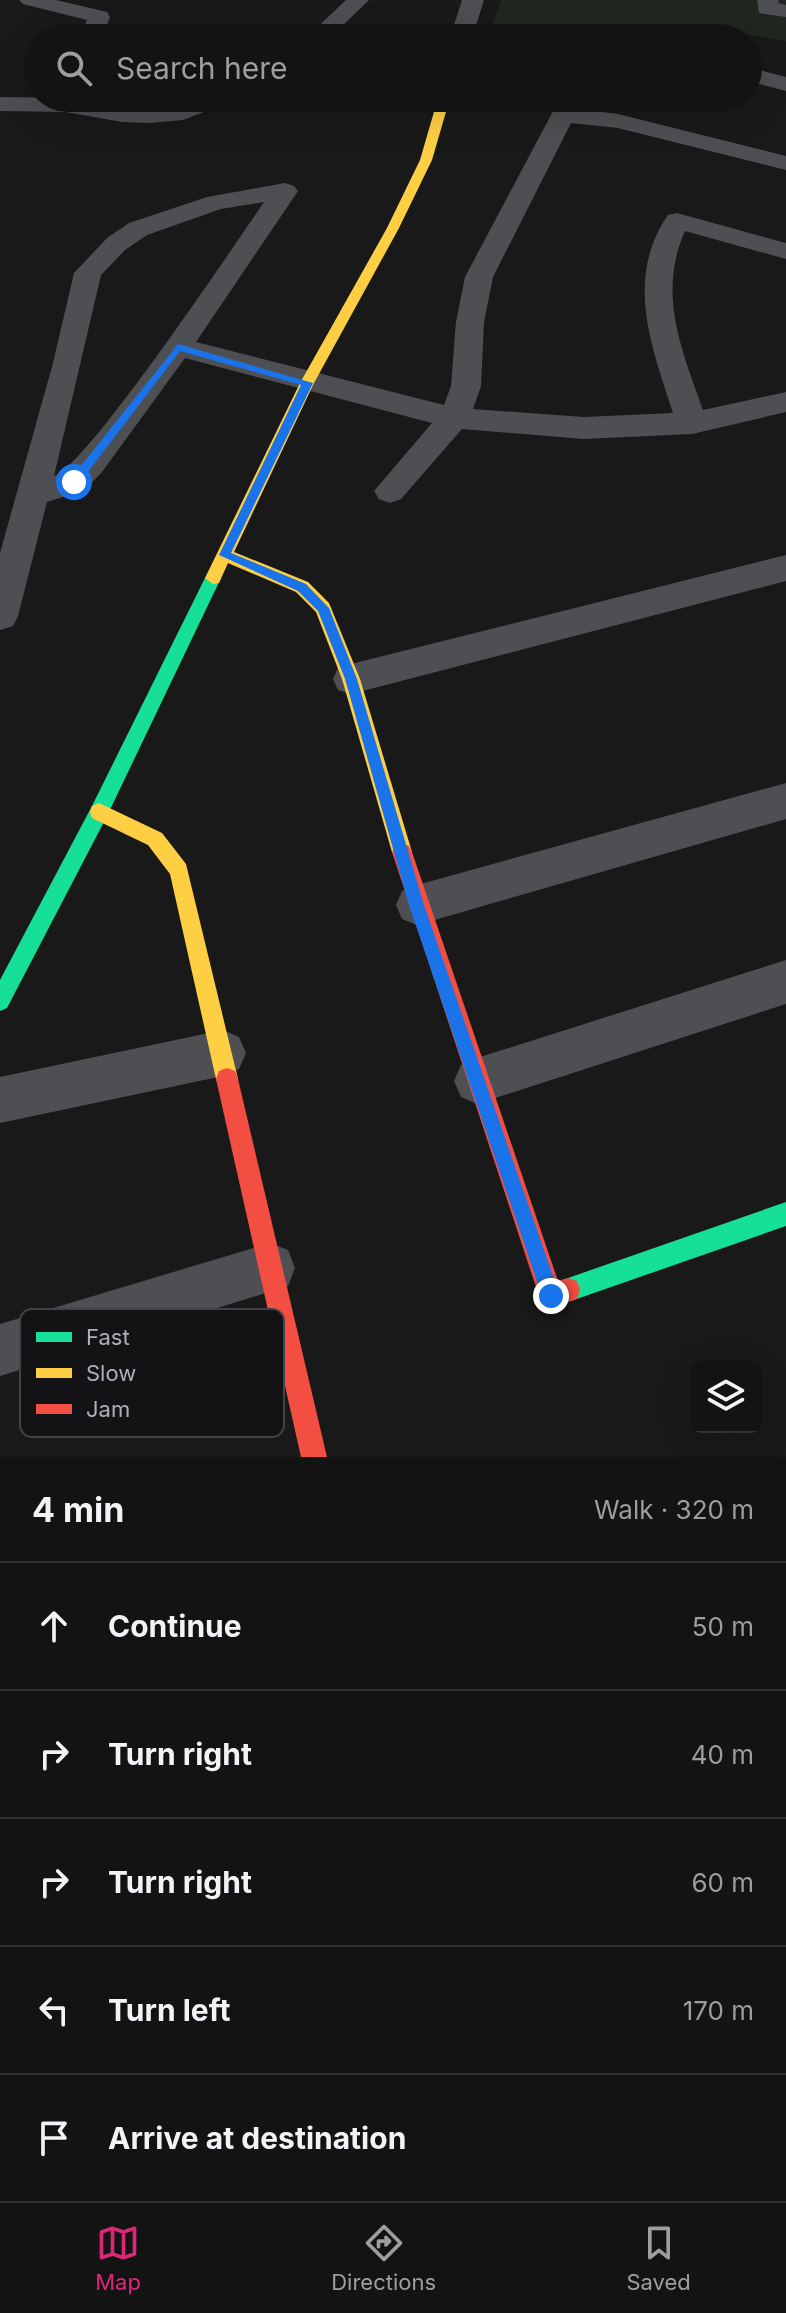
<!DOCTYPE html>
<meta charset="utf-8">
<style>
:root{--surface:#131313;--page:#202021;--text:#f1f3f6;--muted:#9d9ea0;--line:#323233;--accent:#db2777}
body{margin:0;font-family:Inter,sans-serif;background:var(--page);color:var(--text)}
.controls{position:absolute;right:24px;bottom:24px;display:grid;overflow:hidden;border-radius:12px;box-shadow:0 8px 32px #0002}
.controls button{width:72px;height:72px;display:grid;place-items:center;padding:0;border:0;border-bottom:2px solid var(--line);background:var(--surface);color:var(--text);font:40px sans-serif}
.stop{position:absolute;width:24px;height:24px;margin:-18px;border:6px solid #1a73e8;border-radius:50%;background:#fff}
.stop.end{background:#1a73e8;border-color:#fff;box-shadow:0 2px 8px #0008}
.list{margin:0;padding:0;list-style:none}
h2{display:flex;justify-content:space-between;align-items:center;height:104px;margin:0;padding:0 32px;font-size:34px}
h2 small{font-size:26px;font-weight:400;color:var(--muted)}
.list li{display:grid;grid-template-columns:52px 1fr auto;gap:24px;align-items:center;box-sizing:border-box;height:128px;padding:0 32px;border-top:2px solid var(--line)}
.list b{display:block;font-size:30px;white-space:nowrap}
.list em{font-size:26px;font-style:normal;color:var(--muted)}
.icon{flex:none;width:44px;height:44px;fill:none;stroke:currentColor;stroke-width:2;stroke-linecap:round;stroke-linejoin:round}
.map{position:relative;flex:none;width:786px;height:1457px;overflow:hidden}
.search{position:absolute;background:var(--surface);box-shadow:0 8px 32px #0002;left:24px;right:24px;top:24px;height:88px;display:flex;align-items:center;gap:20px;box-sizing:border-box;padding:0 28px;border-radius:44px;color:var(--muted);font-size:30px}
.sheet{height:744px;background:var(--surface)}
nav{display:flex;justify-content:space-around;align-items:center;box-sizing:border-box;height:112px;border-top:2px solid var(--line);background:var(--surface);font-size:22px;color:var(--muted)}
nav a{display:grid;justify-items:center;gap:4px}
nav .on{color:var(--accent)}
.map>svg:first-child{display:block}
.green{fill:#202620}
.lines{fill:none;stroke-linecap:round;stroke-linejoin:round}
.street{fill:#4e4f52;fill-rule:evenodd}
.fast{fill:#16e098;fill-rule:evenodd}
.slow{fill:#ffcf43;fill-rule:evenodd}
.jam{fill:#f24e42;fill-rule:evenodd}
.route{fill:#1a73e8}
.key{fill:#131315;stroke:#414246;stroke-width:2}
.key-label{font-size:22px;fill:#acb0b9}
</style>
<div class="map">
<svg width="786" height="1457" viewBox="0 0 786 1457">
<rect width="100%" height="100%" fill="#191919"/>
<polygon class="green" points="501,0 786,0 786,41 726,31 648,24 615,36 493,24"/>
<g class="lines">
<g class="street">
<polygon points="19,0 56,0 107,12 110,17 102,38 80,38 87,20 23,4"/>
<polygon points="346,0 369,0 330,38 306,38"/>
<polygon points="462,0 484,0 472,38 450,38"/>
<polygon points="757,0 779,0 778,3 786,5 786,17 759,13"/>
<polygon points="748,67 786,77 786,91 748,81"/>
<polygon points="0,97 66,98 122,108 149,109 172,108 198,98 231,98 227,103 183,120 149,123 122,122 66,112 0,111"/>
<path d="M560 98H584L578 109 618 114 786 156V170L618 128 571 123 493 277 484 322 481 386 473 409 584 417 673 413C652 347 624 279 668 215L677 213 786 243V259L685 231C657 294 682 350 703 410L786 392V412L692 434 584 439 462 429 401 499 390 503 379 499 374 491 432 423 185 358 102 472 85 490 47 502 18 616 13 626 0 630V553L53 363 74 273 107 238 129 223 207 197 285 183 294 186 298 191 196 342 444 405 451 386 456 322 465 277ZM264 202C235 244 87 466 54 476L101 275 125 250 147 235 221 209Z"/>
<polygon points="786,555 786,581 351,694 338,690 333,679 338,668 351,664"/>
<polygon points="786,783 786,819 417,925 402,919 396,905 402,891 417,885"/>
<polygon points="786,960 786,1004 477,1104 461,1097 454,1081 461,1065 477,1058"/>
<polygon points="223,1030 239,1037 246,1053 239,1069 223,1076 0,1123 0,1077"/>
<polygon points="270,1243 288,1250 295,1268 288,1286 0,1376 0,1324"/>
</g>
<g class="fast">
<polygon points="213,572 221,578 106,818 7,1008 0,1011 0,980 92,806 205,578"/>
<polygon points="786,1202 786,1226 568,1302 559,1299 556,1290 559,1281 568,1278"/>
</g>
<g class="slow">
<polygon points="438,98 450,98 432,160 399,228 314,383 234,552 308,582 329,603 360,679 412,852 409,858 402,861 395,858 392,852 342,679 316,612 296,592 228,563 219,583 213,584 205,578 300,383 387,228 420,160"/>
<polygon points="99,803 162,833 186,864 238,1079 235,1087 227,1090 219,1087 216,1079 170,874 148,845 92,818 90,812 92,806"/>
</g>
<g class="jam">
<polygon points="402,843 409,846 412,852 558,1281 568,1278 577,1281 580,1290 577,1299 551,1308 542,1305 539,1296 392,852 395,846"/>
<polygon points="227,1068 235,1071 238,1079 327,1457 301,1457 216,1079 219,1071"/>
</g>
</g>
<polygon class="route" points="178,344 313,383 231,553 306,584 329,608 357,679 424,905 560,1296 557,1302 551,1305 545,1302 542,1296 409,905 345,679 318,611 298,591 219,555 301,385 180,351 78,485 68,482"/>
<rect x="20" y="1309" width="264" height="128" rx="12" class="key"/>
<rect x="36" y="1332" width="36" height="10" fill="#16e098"/>
<rect x="36" y="1368" width="36" height="10" fill="#ffcf43"/>
<rect x="36" y="1404" width="36" height="10" fill="#f24e42"/>
<g class="key-label">
<text x="86" y="1345">Fast</text>
<text x="86" y="1381">Slow</text>
<text x="86" y="1417">Jam</text>
</g>
</svg>
<div class="controls">
<button><svg class="icon" aria-label="layers" viewBox="0 0 24 24"><path d="M12 4l9 5-9 5-9-5zM3 14l9 5 9-5"/></svg></button>
</div>
<div class="stop" style="left:74px;top:482px"></div>
<div class="stop end" style="left:551px;top:1296px"></div>
<div class="search"><svg class="icon" aria-label="search" viewBox="0 0 24 24"><circle cx="10" cy="10" r="6"/><path d="M15 15l6 6"/></svg>Search here</div>
</div>
<section class="sheet">
<h2>4 min<small>Walk · 320 m</small></h2>
<ul class="list">
<li><svg class="icon" aria-label="ahead" viewBox="0 0 24 24"><path d="M12 20V5M6 11l6-6 6 6"/></svg><div><b>Continue</b></div><em>50 m</em></li>
<li><svg class="icon" aria-label="right" viewBox="0 0 24 24"><path d="M7 20v-9h11M14 6l5 5-5 5"/></svg><div><b>Turn right</b></div><em>40 m</em></li>
<li><svg class="icon" aria-label="right" viewBox="0 0 24 24"><path d="M7 20v-9h11M14 6l5 5-5 5"/></svg><div><b>Turn right</b></div><em>60 m</em></li>
<li><svg class="icon" aria-label="left" viewBox="0 0 24 24"><path d="M17 20v-9H6M10 6l-5 5 5 5"/></svg><div><b>Turn left</b></div><em>170 m</em></li>
<li><svg class="icon" aria-label="arrive" viewBox="0 0 24 24"><path d="M6 21V4h12l-3 4 3 4H6"/></svg><div><b>Arrive at destination</b></div></li>
</ul>
</section>
<nav>
<a class="on"><svg class="icon" aria-label="map" viewBox="0 0 24 24"><path d="M3 6l6-2 6 2 6-2v14l-6 2-6-2-6 2zM9 4v14M15 6v14"/></svg>Map</a>
<a><svg class="icon" aria-label="directions" viewBox="0 0 24 24"><path d="M12 3l9 9-9 9-9-9zM9 14v-3h6M13 9l2 2-2 2"/></svg>Directions</a>
<a><svg class="icon" aria-label="saved" viewBox="0 0 24 24"><path d="M7 4h10v16l-5-4-5 4z"/></svg>Saved</a>
</nav>
